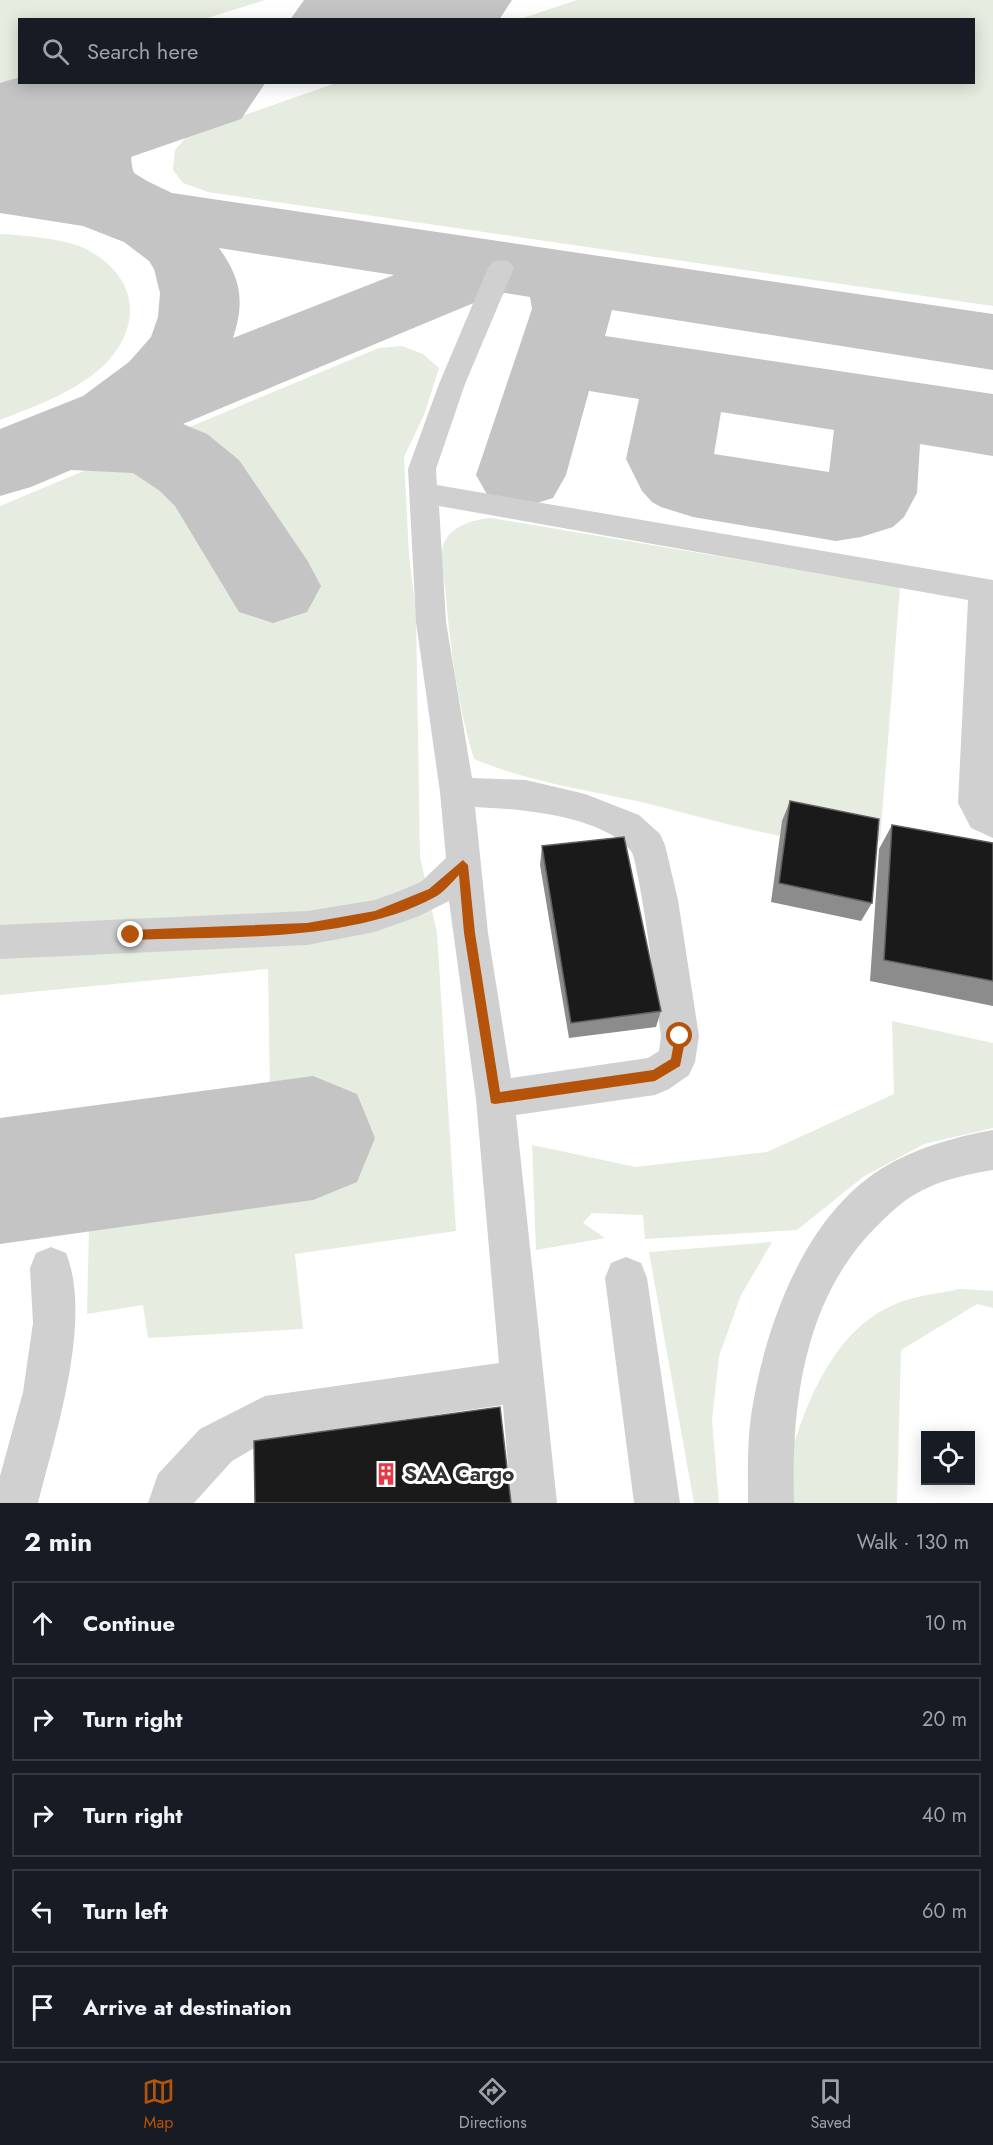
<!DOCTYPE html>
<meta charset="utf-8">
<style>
:root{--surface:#171b24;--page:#20242c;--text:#f1f3f6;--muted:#9ea1a6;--line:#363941;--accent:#b45309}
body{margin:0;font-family:Jost,sans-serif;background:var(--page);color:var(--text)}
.controls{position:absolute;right:18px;bottom:18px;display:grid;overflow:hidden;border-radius:0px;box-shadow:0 3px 15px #0003}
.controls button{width:54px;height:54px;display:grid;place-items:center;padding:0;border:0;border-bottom:2px solid var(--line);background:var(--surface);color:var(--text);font:30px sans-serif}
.stop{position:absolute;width:18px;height:18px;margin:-14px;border:4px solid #b45309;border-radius:50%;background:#fff}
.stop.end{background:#b45309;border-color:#fff;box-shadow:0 2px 6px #0008}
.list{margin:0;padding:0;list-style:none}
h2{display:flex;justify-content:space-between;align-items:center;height:78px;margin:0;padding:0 24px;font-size:26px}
h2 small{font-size:20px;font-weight:400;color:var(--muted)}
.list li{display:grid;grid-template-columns:39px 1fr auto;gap:18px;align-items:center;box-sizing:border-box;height:84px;margin:0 12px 12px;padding:0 12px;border:2px solid var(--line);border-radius:0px}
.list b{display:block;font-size:22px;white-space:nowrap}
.list em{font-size:20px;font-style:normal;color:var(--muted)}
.icon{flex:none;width:33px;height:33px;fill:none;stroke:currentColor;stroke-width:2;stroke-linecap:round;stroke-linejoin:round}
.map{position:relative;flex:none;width:993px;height:1503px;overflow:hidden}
.search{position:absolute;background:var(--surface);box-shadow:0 3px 15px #0003;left:18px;right:18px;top:18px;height:66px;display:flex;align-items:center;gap:15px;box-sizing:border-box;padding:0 21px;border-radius:0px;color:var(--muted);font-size:22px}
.sheet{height:558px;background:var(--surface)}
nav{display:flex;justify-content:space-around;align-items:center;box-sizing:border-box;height:84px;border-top:2px solid var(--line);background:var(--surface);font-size:16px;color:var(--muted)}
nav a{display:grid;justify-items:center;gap:3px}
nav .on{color:var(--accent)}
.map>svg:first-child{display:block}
.green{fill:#e6ecdf}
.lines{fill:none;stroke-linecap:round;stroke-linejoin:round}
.taxiway{fill:#c4c4c4;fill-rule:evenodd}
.runway{fill:#c4c4c4;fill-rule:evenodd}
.minor{fill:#d0d0d0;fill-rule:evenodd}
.wall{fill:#8c8c8c}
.building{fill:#1a1a1a;stroke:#5f5f5f;stroke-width:1.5}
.route{fill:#b45309}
.labels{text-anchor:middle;stroke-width:6;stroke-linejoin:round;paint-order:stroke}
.near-poi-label{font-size:21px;font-weight:bold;fill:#333;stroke:#fff;text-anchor:start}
</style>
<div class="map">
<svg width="993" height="1503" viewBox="0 0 993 1503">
<rect width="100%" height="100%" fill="#fff"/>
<g class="green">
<polygon points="0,0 265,0 204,19 20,20 19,77 0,84"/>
<polygon points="577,0 993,0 993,306 208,192 183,183 173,170 175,150 188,135 336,83 974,82 974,20 520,19"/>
<path d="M0 234C21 235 67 239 86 249 134 274 145 319 108 361 81 390 36 406 0 420Z"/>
<polygon points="402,346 423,354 439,368 424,415 404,457 409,555 416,613 420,857 437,933 456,1231 295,1254 303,1329 148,1338 143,1305 87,1314 89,1226 322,1189 312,1090 270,1093 268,969 0,995 0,506 379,348"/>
<path d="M491 518 900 587 880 841 782 821 780 836C732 826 685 813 637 801 582 789 526 781 474 759 457 704 450 645 445 587 443 575 440 559 443 546 448 527 474 519 491 518Z"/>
<polygon points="892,1021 993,1043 993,1128 924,1144 863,1177 797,1230 645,1239 643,1215 592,1213 583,1223 605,1238 536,1250 532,1145 636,1167 767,1152 894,1094"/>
<polygon points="772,1242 741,1295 719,1356 712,1421 719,1503 694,1503 649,1252"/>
<path d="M960 1289 993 1291V1308L977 1304 901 1350 897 1503H791C790 1490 787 1475 788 1461 789 1453 794 1443 797 1435 812 1388 841 1329 889 1307 911 1296 936 1294 960 1289Z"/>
</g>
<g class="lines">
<g class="taxiway">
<path d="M115 82H190L195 89C192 94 188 101 183 104 176 110 165 111 157 116 136 126 126 151 134 173L147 181 172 193 993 314V370L612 310 605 336 993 394V456L920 444 917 493 904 517 893 527 861 537 836 541 693 517 661 507 652 502 642 491 626 459 639 399 589 391 566 475 553 498 521 508 489 498 476 475 532 309 530 297 505 293 488 297 183 424 207 434 239 460 307 560 321 586 307 612 273 623 239 612 175 506 160 491 133 473 71 470 31 487 0 496V429L83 396 129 362 151 337 158 317 160 293 154 269 149 261 124 242 83 226 0 213V167L62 176C48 141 83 96 115 82ZM219 248 394 275 233 338C245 301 241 279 219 248ZM721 412 834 430 829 472 714 454Z"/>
<polygon points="313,1076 357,1094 375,1138 357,1182 313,1200 0,1244 0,1118"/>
</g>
<g class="runway">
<polygon points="304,0 512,0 499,20 290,20"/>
<polygon points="20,77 20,82 266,82 241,119 64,180 0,196 0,83"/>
</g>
<g class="minor">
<path d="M501 260 510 262 514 268 465 384 436 469 437 485 993 580V838L971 828 958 803 968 600 439 506 446 622 472 778 526 780 585 794 639 815 660 834 665 845 678 900 699 1036 695 1062 689 1075 669 1089 655 1095 516 1115 557 1503H511L503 1405 270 1439 232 1461 194 1503H148L158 1474 200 1429 265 1396 499 1363 476 1099 449 901 419 916 375 932 307 945 0 959V925L307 911 375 900 397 892 421 882 446 858 440 792 416 622 408 469 439 384 488 268 492 262ZM475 807C519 809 601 815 631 851 635 857 636 869 638 877 648 929 654 983 661 1036L659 1051 648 1058 511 1078 488 933Z"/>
<path d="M993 1130V1170C969 1174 944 1179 923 1190 906 1198 893 1210 880 1223 804 1296 791 1403 794 1503H748C748 1474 747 1445 751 1416 764 1329 803 1218 881 1169 915 1148 954 1137 993 1130Z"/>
<path d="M51 1247 66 1253C93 1320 55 1435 38 1503H0V1476L23 1392 33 1323 30 1268 36 1253Z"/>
<polygon points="626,1257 641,1263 647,1278 680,1503 634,1503 605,1278 611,1263"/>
</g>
</g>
<g class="wall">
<polygon points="790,801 872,903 861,921 771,902 782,821"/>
<polygon points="892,825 993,843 993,1006 870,981 879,849"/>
<polygon points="542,846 661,1011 656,1027 569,1038 540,865"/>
</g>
<g class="building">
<polygon points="790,801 879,819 872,903 779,883"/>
<polygon points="892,825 993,843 993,981 884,960"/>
<polygon points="624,837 661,1011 571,1023 542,846"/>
<polygon points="500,1407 511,1503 255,1503 254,1441"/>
</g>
<path class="route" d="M463 860 468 865 475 933 500 1092 653 1070 671 1059 675 1036 680 1031 686 1036 680 1066 655 1081 495 1104 491 1103 464 933 459 875C452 882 444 892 435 897 350 943 226 936 131 940L126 935 131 930 307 923 375 911 429 889Z"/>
<defs>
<g id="building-bare" transform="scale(1.8)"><path d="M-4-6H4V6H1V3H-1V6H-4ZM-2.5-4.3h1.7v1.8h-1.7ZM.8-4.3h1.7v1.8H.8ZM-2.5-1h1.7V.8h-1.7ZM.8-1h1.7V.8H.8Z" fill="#e63946" stroke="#fff" stroke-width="2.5" paint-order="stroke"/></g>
</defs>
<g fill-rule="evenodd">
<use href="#building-bare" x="386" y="1474"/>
</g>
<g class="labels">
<g class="near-poi-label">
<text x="404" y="1481">SAA Cargo</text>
</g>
</g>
</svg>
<div class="controls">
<button><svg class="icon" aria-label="locate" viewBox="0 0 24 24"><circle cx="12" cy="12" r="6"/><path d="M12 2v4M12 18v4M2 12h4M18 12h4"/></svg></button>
</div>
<div class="stop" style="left:680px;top:1036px"></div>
<div class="stop end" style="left:131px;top:935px"></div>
<div class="search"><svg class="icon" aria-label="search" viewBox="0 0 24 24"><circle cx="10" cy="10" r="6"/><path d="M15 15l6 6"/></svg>Search here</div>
</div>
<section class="sheet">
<h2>2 min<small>Walk · 130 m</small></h2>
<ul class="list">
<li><svg class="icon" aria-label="ahead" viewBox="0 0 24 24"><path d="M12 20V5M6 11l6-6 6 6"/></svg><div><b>Continue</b></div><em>10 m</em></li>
<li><svg class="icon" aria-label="right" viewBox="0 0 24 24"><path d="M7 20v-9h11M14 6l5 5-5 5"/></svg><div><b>Turn right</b></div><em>20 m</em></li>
<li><svg class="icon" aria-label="right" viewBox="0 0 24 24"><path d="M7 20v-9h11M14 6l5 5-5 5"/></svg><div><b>Turn right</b></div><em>40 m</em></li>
<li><svg class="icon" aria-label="left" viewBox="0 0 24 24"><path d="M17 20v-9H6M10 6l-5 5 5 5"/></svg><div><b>Turn left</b></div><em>60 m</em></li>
<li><svg class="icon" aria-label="arrive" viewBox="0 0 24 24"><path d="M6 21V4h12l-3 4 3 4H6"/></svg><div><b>Arrive at destination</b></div></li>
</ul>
</section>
<nav>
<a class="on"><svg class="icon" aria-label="map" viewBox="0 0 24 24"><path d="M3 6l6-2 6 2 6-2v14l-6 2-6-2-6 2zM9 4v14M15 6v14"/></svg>Map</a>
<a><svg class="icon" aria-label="directions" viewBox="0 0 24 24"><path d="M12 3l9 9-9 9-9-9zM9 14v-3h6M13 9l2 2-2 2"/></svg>Directions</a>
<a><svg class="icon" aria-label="saved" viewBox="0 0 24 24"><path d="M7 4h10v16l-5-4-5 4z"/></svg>Saved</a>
</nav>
